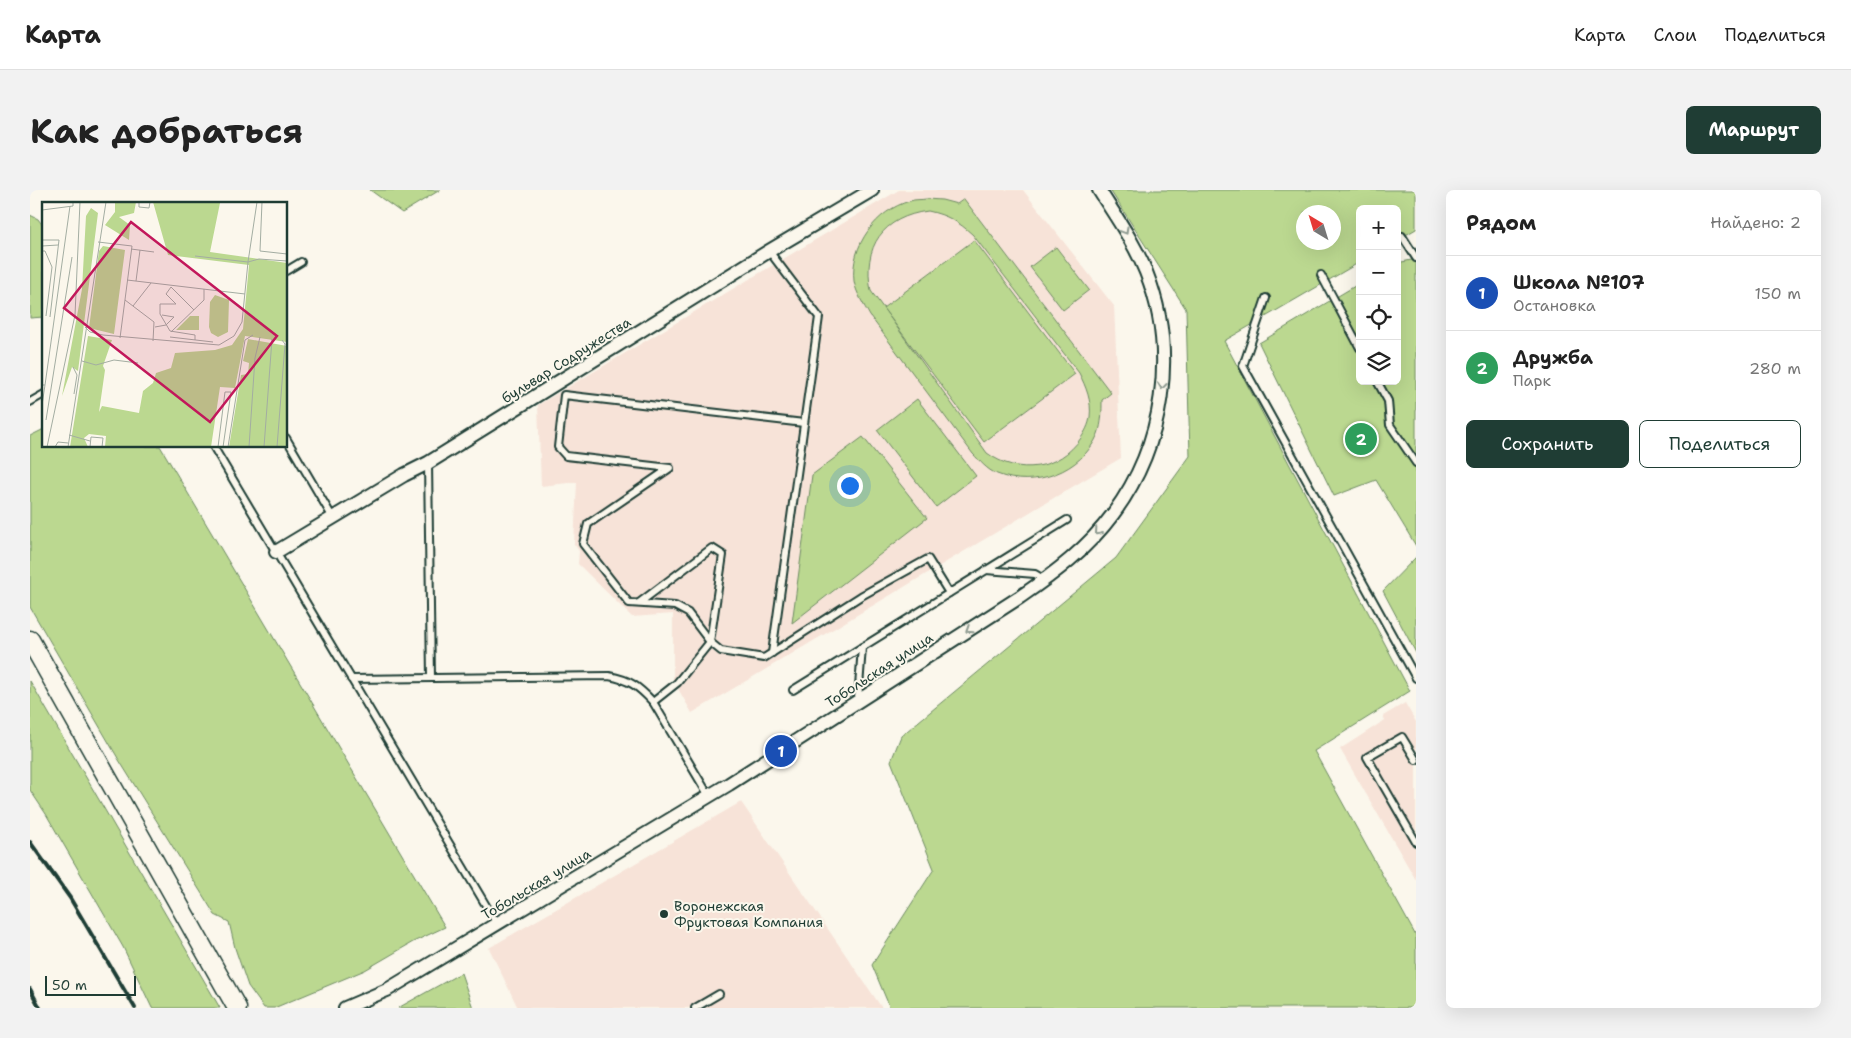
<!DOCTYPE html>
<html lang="ru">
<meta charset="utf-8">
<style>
:root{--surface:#fff;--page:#f2f2f2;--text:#222;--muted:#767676;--line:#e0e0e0;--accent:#1f3d34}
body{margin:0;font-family:"Shantell Sans",sans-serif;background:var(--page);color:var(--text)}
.controls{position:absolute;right:15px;top:15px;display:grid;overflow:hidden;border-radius:8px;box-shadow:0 5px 20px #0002}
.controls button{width:45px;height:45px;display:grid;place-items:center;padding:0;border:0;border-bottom:1px solid var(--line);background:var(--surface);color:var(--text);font:25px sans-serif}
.compass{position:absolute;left:1266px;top:15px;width:45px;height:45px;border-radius:50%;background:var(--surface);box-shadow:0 5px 20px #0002;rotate:322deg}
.scale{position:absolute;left:15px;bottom:12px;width:91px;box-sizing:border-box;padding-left:5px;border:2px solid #1f3d34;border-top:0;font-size:14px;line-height:18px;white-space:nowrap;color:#1f3d34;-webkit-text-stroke:4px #fbf7ec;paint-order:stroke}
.you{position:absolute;left:819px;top:295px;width:18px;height:18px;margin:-12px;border:4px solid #fff;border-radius:50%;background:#1a73e8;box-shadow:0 0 0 8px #1a73e833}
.badge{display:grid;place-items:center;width:32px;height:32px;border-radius:50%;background:var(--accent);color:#fff;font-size:16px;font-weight:700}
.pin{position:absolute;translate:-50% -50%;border:2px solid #fff;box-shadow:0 1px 5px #0006}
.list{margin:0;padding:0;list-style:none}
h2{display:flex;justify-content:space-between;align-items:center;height:65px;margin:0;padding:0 20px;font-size:21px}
h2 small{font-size:16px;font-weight:400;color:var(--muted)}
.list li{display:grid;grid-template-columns:32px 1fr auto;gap:15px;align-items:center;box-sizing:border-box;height:75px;padding:0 20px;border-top:1px solid var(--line)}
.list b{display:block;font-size:19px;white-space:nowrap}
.list p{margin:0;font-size:16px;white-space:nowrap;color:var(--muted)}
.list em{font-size:16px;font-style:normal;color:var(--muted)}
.actions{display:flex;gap:10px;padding:15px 20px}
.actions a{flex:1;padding:11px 0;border:1px solid var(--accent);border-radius:8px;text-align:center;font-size:18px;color:var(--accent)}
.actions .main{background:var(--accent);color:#fff}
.icon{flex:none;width:28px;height:28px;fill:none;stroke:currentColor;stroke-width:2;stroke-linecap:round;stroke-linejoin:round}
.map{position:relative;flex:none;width:1386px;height:818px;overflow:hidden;border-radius:8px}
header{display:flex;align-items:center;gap:30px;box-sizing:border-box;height:70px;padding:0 25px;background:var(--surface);border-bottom:1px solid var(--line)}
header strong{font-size:24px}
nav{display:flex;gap:28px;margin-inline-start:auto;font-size:18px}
.intro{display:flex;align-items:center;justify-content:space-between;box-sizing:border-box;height:120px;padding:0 30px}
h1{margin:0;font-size:35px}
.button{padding:12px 22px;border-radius:8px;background:var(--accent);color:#fff;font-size:18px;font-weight:700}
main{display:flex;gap:30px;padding:0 30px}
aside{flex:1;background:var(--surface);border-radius:8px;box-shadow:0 5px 20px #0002}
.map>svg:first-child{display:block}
.built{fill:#f7e3d8}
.green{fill:#bbd890;stroke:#6d8a62;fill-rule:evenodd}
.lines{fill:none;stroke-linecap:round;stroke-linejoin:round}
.lane-casing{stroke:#1f3d34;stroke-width:10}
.street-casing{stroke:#1f3d34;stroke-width:16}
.secondary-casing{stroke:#1f3d34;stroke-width:21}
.lane{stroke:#fbf7ec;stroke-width:6}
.street{stroke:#fbf7ec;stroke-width:12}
.secondary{stroke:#fbf7ec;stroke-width:18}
.rail{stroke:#1f3d34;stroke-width:4}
.oneway{stroke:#8d9a90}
.poi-dot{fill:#1f3d34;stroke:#fbf7ec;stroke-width:2}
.labels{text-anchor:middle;stroke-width:4;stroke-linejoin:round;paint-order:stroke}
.street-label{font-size:14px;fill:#1f3d34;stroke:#fbf7ec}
.poi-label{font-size:14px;fill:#1f3d34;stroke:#fbf7ec;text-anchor:start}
.inset-road{fill:none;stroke:#a3ada2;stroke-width:1}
.view{fill:#c2185b;fill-opacity:0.15;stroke:#c2185b;stroke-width:2.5}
.inset-edge{fill:none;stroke:#1f3d34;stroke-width:2.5}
</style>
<header>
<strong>Карта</strong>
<nav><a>Карта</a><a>Слои</a><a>Поделиться</a></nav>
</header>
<div class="intro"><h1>Как добраться</h1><a class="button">Маршрут</a></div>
<main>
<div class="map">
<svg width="1386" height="818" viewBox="0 0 1386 818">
<rect width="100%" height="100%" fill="#fbf7ec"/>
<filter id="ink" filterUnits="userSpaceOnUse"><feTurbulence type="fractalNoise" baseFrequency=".02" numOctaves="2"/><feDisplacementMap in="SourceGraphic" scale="10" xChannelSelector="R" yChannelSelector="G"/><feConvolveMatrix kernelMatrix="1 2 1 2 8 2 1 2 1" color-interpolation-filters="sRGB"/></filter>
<g filter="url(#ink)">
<g class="built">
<polygon points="869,0 993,0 1084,116 1091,268 662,523 643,490 643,424 602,427 548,374 549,361 544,354 547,292 511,296 508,215"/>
<polygon points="1375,513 1386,532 1386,690 1310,559 1355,530 1353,526"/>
<polygon points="711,612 852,818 488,818 459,758"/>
</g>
<g class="green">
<polygon points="340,0 410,0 372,23"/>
<path d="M1080 0H1386V39L1367 50V19H1330V72L1194 151 1380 501 1284 561 1386 746V818H860L842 775 904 679 861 571 871 546 1086 368 1160 266 1156 119ZM1274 22H1304V52H1274Z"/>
<path d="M896 9 912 10 927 14 934 9 1081 203 1072 210C1072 221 1072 233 1068 244 1052 282 1004 299 967 284 957 280 950 271 943 264L840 126C834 115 826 103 824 91 820 56 846 20 880 11 885 9 891 10 896 9ZM898 21C917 25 929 32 943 45L1049 183C1056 197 1062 211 1060 227 1059 235 1055 242 1051 248 1029 280 988 286 957 263L841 101C832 56 853 27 898 21Z"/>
<polygon points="0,25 8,29 14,37 14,127 0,128"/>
<polygon points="944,50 1045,184 954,252 853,118"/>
<polygon points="1026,57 1059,100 1033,120 1000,77"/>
<polygon points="1386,69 1386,356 1346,290 1304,306 1229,153 1330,93 1330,191 1367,191 1367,73"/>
<polygon points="887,209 946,286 906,317 847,240"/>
<polygon points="14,239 14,256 130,256 415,737 383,752 335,780 244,818 234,818 218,796 205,758 199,732 185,725 89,570 0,417 0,246"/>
<polygon points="833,247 897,328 762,433 782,285"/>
<polygon points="1386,367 1386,463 1353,401"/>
<polygon points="0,491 190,818 122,818 93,757 16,624 0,600"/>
<polygon points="431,783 443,818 368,818"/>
</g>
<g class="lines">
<g class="lane-casing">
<g id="lane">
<polyline points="1372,46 1386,68"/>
<polyline points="739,61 789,127 742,463"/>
<polyline points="256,81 271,72"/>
<polyline points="1291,85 1330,158"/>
<polyline points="1236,108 1213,176 1386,488"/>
<polyline points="1347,191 1358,211 1360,235 1386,273"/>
<polyline points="0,212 14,204"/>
<polyline points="774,233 534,205 528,257 536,266 640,278 558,334 553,354 599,413 645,416 658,423 680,452 691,461 734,468 831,406 898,369 919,403"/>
<polyline points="256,248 303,328"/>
<polyline points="183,256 467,734"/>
<polyline points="398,273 401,488"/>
<polyline points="956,380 1005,384 1015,390"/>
<polyline points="609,413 682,358 693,365 680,452 647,493 623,512"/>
<path d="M321 489 579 486C600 490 608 496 623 512L679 606"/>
<polyline points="763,500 1037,330"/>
<polyline points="828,510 832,457"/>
<polyline points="1386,570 1372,547 1337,567 1386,652"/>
<polyline points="665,818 689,804"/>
</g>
</g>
<g class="street-casing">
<g id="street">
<polyline points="246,362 374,285 398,273 739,61 842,0"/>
<path d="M315 818 357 800 699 594 990 407C1025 383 1058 358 1083 324 1134 255 1148 162 1116 82 1104 52 1086 27 1069 0"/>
</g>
</g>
<g class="secondary-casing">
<polyline id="secondary" points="0,450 207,818"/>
</g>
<use href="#lane" class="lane"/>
<use href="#street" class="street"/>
<use href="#secondary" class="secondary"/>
<g class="rail">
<polyline points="0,652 40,708 105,818"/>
<polyline points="0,799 10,818"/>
</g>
</g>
<defs><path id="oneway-chevron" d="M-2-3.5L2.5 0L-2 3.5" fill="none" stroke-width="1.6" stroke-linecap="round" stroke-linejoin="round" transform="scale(1.25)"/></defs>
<g class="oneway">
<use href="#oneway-chevron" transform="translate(1095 41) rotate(59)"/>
<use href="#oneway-chevron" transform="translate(1132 196) rotate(97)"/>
<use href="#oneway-chevron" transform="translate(1068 342) rotate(131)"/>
<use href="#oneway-chevron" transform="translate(939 440) rotate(147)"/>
</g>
</g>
<circle class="poi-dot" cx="634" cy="724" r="5"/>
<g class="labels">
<g class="street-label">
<text transform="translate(536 170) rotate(-32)" y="5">бульвар Содружества</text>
<text transform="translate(849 480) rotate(-33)" y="5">Тобольская улица</text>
<text transform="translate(506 694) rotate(-31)" y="5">Тобольская улица</text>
</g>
<g class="poi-label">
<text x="644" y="721">Воронежская<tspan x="644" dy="16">Фруктовая Компания</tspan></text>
</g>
</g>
<g transform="translate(12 12)">
<rect width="245" height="245" fill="#fbf7ec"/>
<path d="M73 0H94L92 11 77 15 88 23 87 38 63 23 73 10ZM111 0 178 1 168 50 245 61V140L203 134 193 186 178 185 169 245H63L64 234 47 232 42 236 46 245H28L46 134 70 138 61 164 63 168 57 210 60 204 97 211 101 189 111 181 114 171 129 166 133 151 173 148 190 143 201 127 207 63 126 53ZM49 6 56 11 36 169 30 165 20 194 40 87 44 14ZM61 44 83 48 72 132 47 126 57 49ZM173 93 187 98 186 130 176 135 169 131 167 125 168 100ZM148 114H157V128H134ZM206 137 245 144V245H187L199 173 206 172 207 161 201 159Z" fill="#bbd890"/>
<path class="inset-road" d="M97 0V5L107 6 108 0M220 0 218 49 245 52M0 8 31 4V0M0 38H17L8 115M56 40 90 44 78 136M0 44 16 43M89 47 112 50M0 49H3L10 65 4 114M153 54 206 60 215 0M85 78 203 92M94 79 98 48M83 98 112 120 111 139M91 104 109 81M152 108 129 85 124 92 134 102H118V112L128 129 153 133V138M43 125 48 130 61 133 177 143 192 134 200 120 206 60 217 57 245 59M113 125 124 123 132 115 120 113M129 130 162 98V87M128 135 171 140M40 159 54 163 72 158 96 161M31 165 35 173 32 192M0 183H3L0 203M3 183 28 4M4 218 30 55M27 233 48 239M5 245 33 113 38 0M13 245 16 240 26 241M26 245 64 0M48 245 49 235 61 236 60 245M176 245 183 190H189L181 245M186 245 203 138 211 133M207 245 213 156 218 135M222 245 230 137M235 245 243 142 240 138"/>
<path class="view" d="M89 20 235 134 168 220 22 106Z"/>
<rect width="245" height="245" class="inset-edge"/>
</g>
</svg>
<div class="controls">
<button>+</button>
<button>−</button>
<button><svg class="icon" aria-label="locate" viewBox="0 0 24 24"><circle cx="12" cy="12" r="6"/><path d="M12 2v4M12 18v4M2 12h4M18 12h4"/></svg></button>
<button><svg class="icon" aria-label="layers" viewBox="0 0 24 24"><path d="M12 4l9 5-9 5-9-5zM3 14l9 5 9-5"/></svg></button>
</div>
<svg class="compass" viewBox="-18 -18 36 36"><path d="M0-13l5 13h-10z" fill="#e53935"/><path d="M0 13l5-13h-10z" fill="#767676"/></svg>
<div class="scale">50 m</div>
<div class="you"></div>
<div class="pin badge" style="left:751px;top:561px;background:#1a4fb4">1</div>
<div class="pin badge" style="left:1331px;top:249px;background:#2e9e5b">2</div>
</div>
<aside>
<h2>Рядом<small>Найдено: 2</small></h2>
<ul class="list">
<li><span class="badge" style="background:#1a4fb4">1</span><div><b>Школа №107</b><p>Остановка</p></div><em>150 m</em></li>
<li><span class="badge" style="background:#2e9e5b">2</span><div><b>Дружба</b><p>Парк</p></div><em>280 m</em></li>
</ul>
<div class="actions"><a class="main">Сохранить</a><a>Поделиться</a></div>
</aside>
</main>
